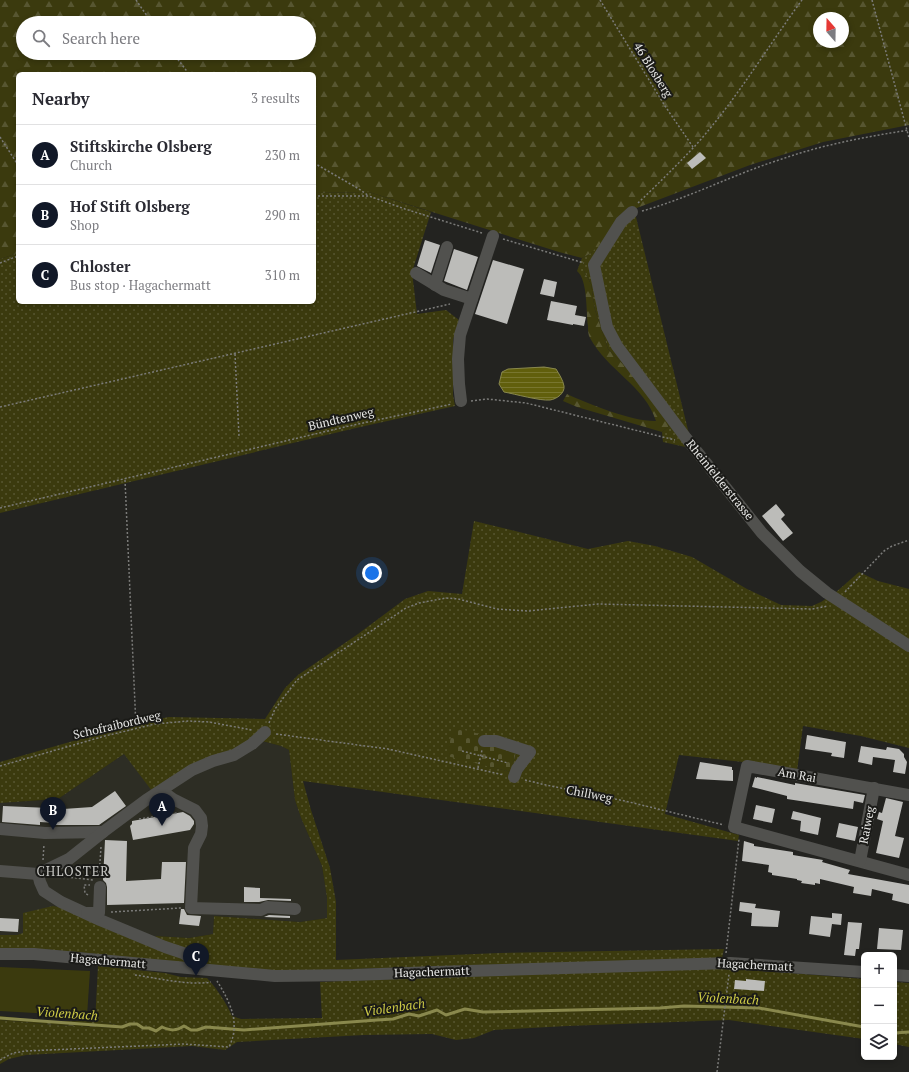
<!DOCTYPE html>
<meta charset="utf-8">
<style>
:root{--surface:#fff;--page:#f7f7f7;--text:#2b2b33;--muted:#7c7c81;--line:#e1e1e2;--accent:#111827}
body{margin:0;font-family:"PT Serif",serif;background:var(--page);color:var(--text)}
.controls{position:absolute;right:12px;bottom:12px;display:grid;overflow:hidden;border-radius:6px;box-shadow:0 2px 6px #0003}
.controls button{width:36px;height:36px;display:grid;place-items:center;padding:0;border:0;border-bottom:1px solid var(--line);background:var(--surface);color:var(--text);font:20px sans-serif}
.compass{position:absolute;left:813px;top:12px;width:36px;height:36px;border-radius:50%;background:var(--surface);box-shadow:0 2px 6px #0003;rotate:340deg}
.you{position:absolute;left:372px;top:573px;width:14px;height:14px;margin:-10px;border:3px solid #fff;border-radius:50%;background:#1a73e8;box-shadow:0 0 0 6px #1a73e833}
.badge{display:grid;place-items:center;width:26px;height:26px;border-radius:50%;background:var(--accent);color:#fff;font-size:13px;font-weight:700}
.pin{position:absolute;translate:-50% -33px;filter:drop-shadow(0 1px 2px #0008)}
.pin::after{content:'';position:absolute;top:21px;width:14px;height:12px;background:inherit;clip-path:polygon(0 0,100% 0,50% 100%)}
.list{margin:0;padding:0;list-style:none}
h2{display:flex;justify-content:space-between;align-items:center;height:52px;margin:0;padding:0 16px;font-size:17px}
h2 small{font-size:13px;font-weight:400;color:var(--muted)}
.list li{display:grid;grid-template-columns:26px 1fr auto;gap:12px;align-items:center;box-sizing:border-box;height:60px;padding:0 16px;border-top:1px solid var(--line)}
.list b{display:block;font-size:15px;white-space:nowrap}
.list p{margin:0;font-size:13px;white-space:nowrap;color:var(--muted)}
.list em{font-size:13px;font-style:normal;color:var(--muted)}
.icon{flex:none;width:22px;height:22px;fill:none;stroke:currentColor;stroke-width:2;stroke-linecap:round;stroke-linejoin:round}
.map{position:relative;flex:none;width:909px;height:1072px;overflow:hidden}
.search{position:absolute;background:var(--surface);box-shadow:0 2px 6px #0003;left:16px;top:16px;width:300px;height:44px;display:flex;align-items:center;gap:10px;box-sizing:border-box;padding:0 14px;border-radius:22px;color:var(--muted);font-size:15px}
.panel{position:absolute;background:var(--surface);box-shadow:0 2px 6px #0003;left:16px;top:72px;width:300px;height:232px;border-radius:6px}
.map>svg:first-child{display:block}
.built{fill:#2d2d24}
.grass{fill:url(#grass-dots);fill-rule:evenodd}
.forest{fill:url(#forest-firs);fill-rule:evenodd}
.cemetery{fill:url(#cemetery-stones)}
.park{fill:#3b3a0e}
.water{fill:url(#water-rules);stroke:#89884d}
.lines{fill:none;stroke-linecap:round;stroke-linejoin:round}
.stream{stroke:#89884d;stroke-width:3}
.building{fill:#bcbcb9}
.path{stroke:#7b7b79;stroke-width:1.5;stroke-dasharray:2 2;stroke-linecap:butt}
.minor{stroke:#51514e;stroke-width:12}
.labels{text-anchor:middle;stroke-width:4;stroke-linejoin:round;paint-order:stroke}
.street-label{font-size:12px;fill:#e6e6e4;stroke:#1a1a17}
.neighbourhood-label{font-size:13px;letter-spacing:1px;fill:#c7c7c3;stroke:#1a1a17}
.water-label{font-size:13px;font-style:italic;fill:#cecb46;stroke:#1a1a17}
</style>
<div class="map">
<svg width="909" height="1072" viewBox="0 0 909 1072">
<defs>
<pattern id="grass-dots" width="8" height="8" patternUnits="userSpaceOnUse"><rect width="8" height="8" fill="#3b3a0e"/><path d="M2 2h.1M6 6h.1" fill="none" stroke="#575631" stroke-width="1.8" stroke-linecap="round"/></pattern>
<pattern id="forest-firs" width="22" height="20" patternUnits="userSpaceOnUse"><rect width="22" height="20" fill="#3b3a0e"/><path d="M5 1l3.5 6h-7zM16 11l3.5 6h-7z" fill="#575631"/></pattern>
<pattern id="cemetery-stones" width="16" height="16" patternUnits="userSpaceOnUse"><rect width="16" height="16" fill="#3b3a0e"/><path d="M2 7V4a2 2 0 0 1 4 0v3zM10 15v-3a2 2 0 0 1 4 0v3z" fill="#575631"/></pattern>
<pattern id="water-rules" width="6" height="5" patternUnits="userSpaceOnUse"><rect width="6" height="5" fill="#615f0c"/><path d="M0 2.5h6" fill="none" stroke="#78762f"/></pattern>
</defs>
<rect width="100%" height="100%" fill="#232320"/>
<polygon class="built" points="262,741 281,746 289,750 295,800 301,818 322,866 327,898 327,918 300,922 214,916 213,934 189,938 156,936 153,948 24,933 17,935 0,935 0,803 58,799 124,754 184,778"/>
<g class="grass">
<polygon points="369,192 431,212 412,272 417,314 446,310 459,320 453,340 453,395 455,406 356,428 0,513 0,259 18,253 18,302 314,302 314,193"/>
<polygon points="634,209 689,434 690,448 663,442 662,432 669,426 634,376 608,349 595,310 591,284 584,271 577,271 582,258 591,253 621,214"/>
<path d="M474 521 588 549 628 541 655 546 692 557 747 589 781 605 812 606 821 602 835 593 859 572 878 581 909 589V748L861 736 803 726 797 771 743 762 679 755 665 814 739 835 738 841 303 781 311 810 330 868 336 902V960L499 953 724 949 722 958 288 971 254 970 77 952 39 949H0V935H17L23 933V913L53 906 62 908 153 948 156 936 189 938 213 934 214 916 300 922 327 918V898L322 866 301 818 295 800 289 750 281 746 262 741 152 791 124 754 58 799 0 803V762L136 723 169 717 265 719 285 688 298 675 358 634 405 599 428 591 462 594ZM518 744 511 772 481 764Z"/>
<path d="M98 966 165 973 181 977 207 978C217 989 226 1002 232 1016L241 1019 322 1018 320 982 437 977 728 968 864 979V1039L729 1020 567 1026 494 1030 474 1038 456 1040 432 1034 364 1035 237 1042 225 1050 192 1046 26 1055 9 1059 0 1064V1020L55 1025 119 1028 120 1026 109 1023 95 1022Z"/>
<polygon points="894,982 909,983 909,1047 894,1044"/>
</g>
<g class="forest">
<path d="M0 0H909V125L823 142 750 165 621 214 601 243 591 253 582 258 559 252 369 192 314 193V74H18V253L0 259ZM819 18H843V42H819ZM23 23H309V53H23Z"/>
<path d="M577 271H584L591 284 595 310 608 349 634 376 664 414 669 426 662 432 577 407 563 401 567 394C588 404 634 422 656 421 645 386 607 370 590 338 588 335 588 330 588 326 586 312 588 280 577 271Z"/>
<path d="M0 1016C20 1018 42 1021 62 1021 82 1021 101 1020 120 1026L119 1028 55 1025 0 1020Z"/>
</g>
<polygon class="cemetery" points="453,727 518,744 511,772 447,756"/>
<polygon class="park" points="0,967 90,971 87,1016 0,1011"/>
<path class="water" d="M544 367 556 369C559 374 563 380 564 386 565 393 557 399 550 400 540 401 515 394 504 392L499 384 502 372 508 369Z"/>
<g class="lines">
<g class="stream">
<path d="M0 1018 122 1027 130 1024H137L143 1028H149L156 1031 162 1027C171 1031 176 1031 184 1026L191 1030H197L206 1027 244 1030 377 1020 393 1019 409 1014 419 1016 437 1010 446 1015 465 1009 483 1012 660 1008 684 1006 759 1008 864 1027"/>
<polyline points="894,1033 909,1032"/>
</g>
</g>
<g class="building">
<polygon points="700,152 706,158 692,169 687,163"/>
<polygon points="425,240 440,245 431,273 417,266"/>
<polygon points="454,249 478,257 467,290 444,281"/>
<polygon points="493,260 524,269 507,324 475,314"/>
<polygon points="544,279 557,282 554,297 540,294"/>
<polygon points="551,301 577,306 575,315 586,317 584,326 573,324 573,325 547,320"/>
<polygon points="776,504 785,515 781,519 793,533 783,541 762,516"/>
<polygon points="807,735 846,742 844,758 831,756 832,753 805,749"/>
<polygon points="861,746 886,750 887,747 899,749 904,754 904,757 907,762 905,774 893,772 895,760 873,757 872,765 858,762"/>
<polygon points="700,762 732,767 732,770 733,770 733,781 696,779"/>
<polygon points="755,777 757,778 757,777 795,785 795,783 865,795 863,803 854,801 853,809 787,799 787,796 752,787"/>
<polygon points="115,791 126,806 99,825 55,825 55,823 40,822 40,825 2,822 3,806 49,808 49,810 92,807"/>
<polygon points="886,798 903,802 895,836 904,838 899,858 876,853 883,821 877,819 879,812 882,813"/>
<polygon points="756,805 775,809 772,823 753,819"/>
<polygon points="793,811 821,818 818,835 800,831 801,821 791,819"/>
<polygon points="183,812 190,816 194,821 194,824 190,830 133,840 130,826 132,824 132,821"/>
<polygon points="839,823 858,827 855,841 836,837"/>
<polygon points="105,840 127,841 126,881 161,879 162,862 186,862 184,903 107,905 107,887 106,883 103,880"/>
<polygon points="744,841 754,844 754,846 793,852 793,855 823,860 822,862 850,870 848,874 909,885 909,904 892,900 893,894 872,889 871,896 853,893 854,887 820,879 820,884 815,883 815,885 801,883 802,881 797,880 797,879 772,875 772,873 768,872 769,865 742,861"/>
<polygon points="244,887 260,888 260,898 291,899 291,901 268,900 259,902 244,902"/>
<polygon points="740,902 756,904 755,908 780,911 778,927 751,926 752,913 739,911"/>
<polygon points="181,909 184,909 187,915 201,916 199,926 179,924"/>
<polygon points="832,913 842,914 841,925 832,924 830,937 809,934 811,916 832,918"/>
<polygon points="269,915 290,916 290,918 264,917"/>
<polygon points="0,918 19,919 18,932 0,931"/>
<polygon points="848,922 862,923 859,949 856,949 855,956 844,955"/>
<polygon points="879,928 903,930 901,950 877,949"/>
<polygon points="746,979 765,981 764,991 734,989 735,980 746,981"/>
</g>
<g class="lines">
<g class="path">
<polyline points="136,0 152,23"/>
<polyline points="600,0 665,106 693,147"/>
<polyline points="872,0 909,138"/>
<polyline points="173,53 189,74"/>
<polyline points="0,137 18,165"/>
<polyline points="314,163 359,189 369,196"/>
<polyline points="314,196 369,196 405,209 482,233"/>
<path d="M638 203C657 185 676 166 694 147 735 102 766 49 802 0"/>
<path d="M642 211C689 198 732 175 779 160 821 145 865 137 909 130"/>
<polyline points="503,239 584,263"/>
<polyline points="0,263 18,256"/>
<polyline points="235,354 239,436"/>
<polyline points="471,401 487,399 526,403 675,440"/>
<polyline points="0,407 450,304"/>
<polyline points="125,480 136,727"/>
<polyline points="0,508 349,426 452,404"/>
<polyline points="845,592 884,551 892,546 909,540"/>
<polyline points="269,723 275,709 297,680 406,608 419,603 446,598 458,599 497,609 528,611 598,604 812,609 828,606"/>
<polyline points="276,734 388,749 504,775"/>
<polyline points="462,751 508,763"/>
<polyline points="0,766 105,736 155,724 188,721 209,722 252,730"/>
<polyline points="478,768 482,750"/>
<polyline points="525,780 546,785 625,801 724,825"/>
<polyline points="139,819 177,813"/>
<polyline points="43,860 44,844"/>
<polyline points="59,876 93,880"/>
<polyline points="99,877 101,847"/>
<polyline points="88,895 85,893 84,885 90,885"/>
<polyline points="111,912 181,908"/>
<polyline points="726,953 739,839"/>
<path d="M135 975C157 978 190 986 211 982"/>
<path d="M0 1060 13 1053 26 1051 184 1044 229 1047C241 1023 230 1002 217 981"/>
<polyline points="717,1072 729,974"/>
</g>
<g class="minor">
<polyline points="632,212 621,222 594,265 607,327 617,346 686,438 762,533 800,571 827,593 909,646"/>
<polyline points="416,273 444,290 472,299"/>
<polyline points="435,285 447,247"/>
<polyline points="461,401 459,384 458,359 460,335 493,236"/>
<polyline points="484,741 496,741 530,752 517,769 514,777"/>
<polyline points="162,791 173,799 195,810 201,818 202,826 201,834 194,848 191,908 261,910 267,907 295,909"/>
<polyline points="909,795 747,766 734,827 909,875"/>
<polyline points="0,829 45,833 103,832"/>
<polyline points="860,861 874,788"/>
<polyline points="0,871 38,874 69,859 103,832 146,800 192,770 213,761 234,755 252,744 265,732"/>
<polyline points="38,874 40,882 44,891 61,902 100,920 165,947 183,953 192,959 196,968"/>
<polyline points="87,913 99,913 100,887"/>
<polyline points="0,954 34,954 275,976 353,975 435,972 730,963 864,972"/>
<polyline points="894,975 909,976"/>
</g>
</g>
<g class="labels">
<g class="street-label">
<text transform="translate(653 70) rotate(58)" y="4">46 Blosberg</text>
<text transform="translate(341 419) rotate(-13)" y="4">Bündtenweg</text>
<text transform="translate(720 480) rotate(51)" y="4">Rheinfelderstrasse</text>
<text transform="translate(117 725) rotate(-13)" y="4">Schofraibordweg</text>
<text transform="translate(797 775) rotate(10)" y="4">Am Rai</text>
<text transform="translate(589 794) rotate(11)" y="4">Chillweg</text>
<text transform="translate(867 825) rotate(-79)" y="4">Raiweg</text>
<text transform="translate(108 961) rotate(5)" y="4">Hagachermatt</text>
<text transform="translate(755 965) rotate(3)" y="4">Hagachermatt</text>
<text transform="translate(432 972) rotate(-2)" y="4">Hagachermatt</text>
</g>
<g class="neighbourhood-label">
<text x="73" y="876">CHLOSTER</text>
</g>
<g class="water-label">
<text transform="translate(728 998) rotate(3)" y="5">Violenbach</text>
<text transform="translate(394 1007) rotate(-8)" y="5">Violenbach</text>
<text transform="translate(67 1013) rotate(4)" y="5">Violenbach</text>
</g>
</g>
</svg>
<div class="controls">
<button>+</button>
<button>−</button>
<button><svg class="icon" aria-label="layers" viewBox="0 0 24 24"><path d="M12 4l9 5-9 5-9-5zM3 14l9 5 9-5"/></svg></button>
</div>
<svg class="compass" viewBox="-18 -18 36 36"><path d="M0-13l5 13h-10z" fill="#e53935"/><path d="M0 13l5-13h-10z" fill="#7c7c81"/></svg>
<div class="you"></div>
<div class="pin badge" style="left:162px;top:826px">A</div>
<div class="pin badge" style="left:53px;top:830px">B</div>
<div class="pin badge" style="left:196px;top:976px">C</div>
<div class="search"><svg class="icon" aria-label="search" viewBox="0 0 24 24"><circle cx="10" cy="10" r="6"/><path d="M15 15l6 6"/></svg>Search here</div>
<section class="panel">
<h2>Nearby<small>3 results</small></h2>
<ul class="list">
<li><span class="badge">A</span><div><b>Stiftskirche Olsberg</b><p>Church</p></div><em>230 m</em></li>
<li><span class="badge">B</span><div><b>Hof Stift Olsberg</b><p>Shop</p></div><em>290 m</em></li>
<li><span class="badge">C</span><div><b>Chloster</b><p>Bus stop · Hagachermatt</p></div><em>310 m</em></li>
</ul>
</section>
</div>
